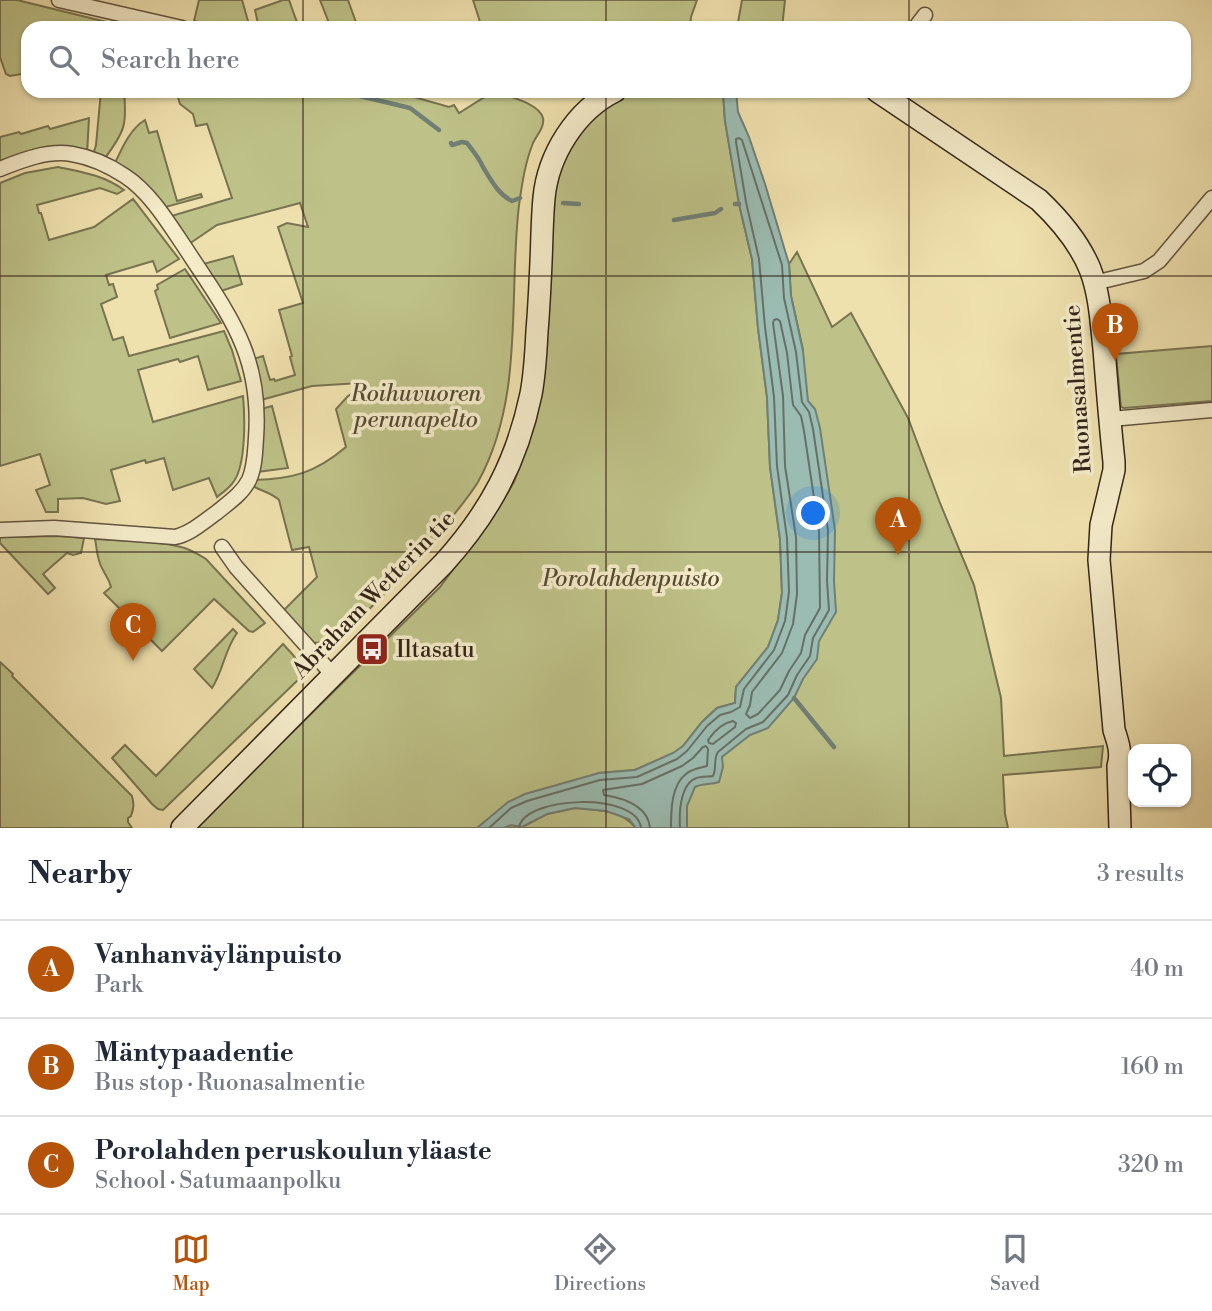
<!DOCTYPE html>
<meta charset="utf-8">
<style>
:root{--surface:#fff;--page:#f6f6f7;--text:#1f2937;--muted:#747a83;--line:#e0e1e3;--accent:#b45309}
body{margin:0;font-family:"Libre Bodoni",serif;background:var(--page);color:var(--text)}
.controls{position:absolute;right:21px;bottom:21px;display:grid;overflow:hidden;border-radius:14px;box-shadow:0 2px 5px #0004}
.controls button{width:63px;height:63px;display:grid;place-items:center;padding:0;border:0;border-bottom:2px solid var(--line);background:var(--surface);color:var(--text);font:35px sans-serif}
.you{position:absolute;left:814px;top:514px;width:24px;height:24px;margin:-18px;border:5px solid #fff;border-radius:50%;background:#1a73e8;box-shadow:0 0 0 10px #1a73e833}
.badge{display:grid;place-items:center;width:46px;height:46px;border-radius:50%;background:var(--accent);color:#fff;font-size:23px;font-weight:700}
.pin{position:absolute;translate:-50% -58px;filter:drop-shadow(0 2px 4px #0008)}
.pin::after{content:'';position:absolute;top:37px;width:24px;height:21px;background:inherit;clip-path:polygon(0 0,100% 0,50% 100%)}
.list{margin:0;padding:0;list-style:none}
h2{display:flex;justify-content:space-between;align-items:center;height:91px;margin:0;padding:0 28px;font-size:30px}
h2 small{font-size:23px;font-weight:400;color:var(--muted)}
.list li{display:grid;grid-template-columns:46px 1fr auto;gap:21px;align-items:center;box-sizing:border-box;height:98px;padding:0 28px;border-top:2px solid var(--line)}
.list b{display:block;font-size:26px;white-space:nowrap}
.list p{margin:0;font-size:23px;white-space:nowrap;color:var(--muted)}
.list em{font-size:23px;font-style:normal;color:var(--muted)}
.icon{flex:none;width:38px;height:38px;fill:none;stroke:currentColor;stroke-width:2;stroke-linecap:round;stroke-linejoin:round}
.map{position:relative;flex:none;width:1212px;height:828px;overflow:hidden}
.search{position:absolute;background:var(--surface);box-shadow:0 2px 5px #0004;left:21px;right:21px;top:21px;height:77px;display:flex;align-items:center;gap:18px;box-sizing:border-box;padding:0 24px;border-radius:21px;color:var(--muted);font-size:26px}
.sheet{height:385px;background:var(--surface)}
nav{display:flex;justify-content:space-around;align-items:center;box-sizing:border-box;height:98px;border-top:2px solid var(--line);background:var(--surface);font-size:19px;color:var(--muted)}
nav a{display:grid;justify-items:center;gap:4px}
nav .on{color:var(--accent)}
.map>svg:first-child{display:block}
.green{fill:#bec288;stroke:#787350;stroke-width:2}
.water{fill:#9bbcb2;stroke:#717f75;stroke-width:2}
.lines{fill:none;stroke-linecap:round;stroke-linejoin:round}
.shore{stroke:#677066;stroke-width:2}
.stream{stroke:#717f75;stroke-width:4.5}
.street-casing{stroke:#62533e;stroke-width:17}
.secondary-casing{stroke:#332419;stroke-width:24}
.street{stroke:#f5ecca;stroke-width:14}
.secondary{stroke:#f5ecca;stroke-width:21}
.grid{fill:none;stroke:#332419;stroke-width:2;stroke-opacity:0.55}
.labels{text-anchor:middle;stroke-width:7;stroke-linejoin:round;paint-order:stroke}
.street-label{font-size:23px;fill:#332419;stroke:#f5ecca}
.park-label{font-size:23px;font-style:italic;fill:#564c35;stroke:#f5ecca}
.poi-label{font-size:23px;fill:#332419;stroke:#f5ecca;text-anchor:start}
</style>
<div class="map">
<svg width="1212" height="828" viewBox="0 0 1212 828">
<rect width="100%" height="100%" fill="#efe1ae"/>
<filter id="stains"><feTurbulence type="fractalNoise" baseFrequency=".00286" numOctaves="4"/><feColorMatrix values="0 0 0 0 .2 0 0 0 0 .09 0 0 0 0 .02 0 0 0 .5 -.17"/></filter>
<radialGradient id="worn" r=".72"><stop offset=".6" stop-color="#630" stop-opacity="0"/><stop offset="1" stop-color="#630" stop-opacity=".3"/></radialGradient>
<g class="green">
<polygon points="0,0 17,0 131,28 28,28 28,73 10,76 6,74 0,57"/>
<polygon points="199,0 242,0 250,28 226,28 194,21"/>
<polygon points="283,0 289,0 299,28 259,28 255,10"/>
<polygon points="320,0 348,0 358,28 331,28"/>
<polygon points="473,0 697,0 691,17 690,28 482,28"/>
<polygon points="742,0 785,0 782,28 737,28"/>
<path d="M101 91H124C127 125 125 131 105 158L93 155 96 145Z"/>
<path d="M176 91H393L449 107 454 105 459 113 494 91C507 96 539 103 543 118 545 127 536 136 533 143 525 163 522 184 519 205 508 297 525 397 478 482 472 492 464 502 456 512 422 560 378 600 337 641L314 643 282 612 317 577 309 547 292 550 279 500C271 492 260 491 251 485L253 480C293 479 315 473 346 447L336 409 348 396 362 388 360 383 312 386 261 400 253 359 263 356 270 380 274 379 275 381 295 375 290 357 292 356 279 310 303 303 278 227 287 223 308 227 300 203 217 225 189 244 168 217 232 198 207 124 196 126 193 114 180 104Z"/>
<polygon points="638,91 714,91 723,95 725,121 740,208 752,259 758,328 767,397 770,467 780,539 782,593 778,620 768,647 736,687 735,703 717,708 702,722 683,746 674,753 635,770 599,773 491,817 477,828 195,828 440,587 499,507 514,482 523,458 539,405 543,374 550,220 558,177 564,161 575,140 588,124 603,110 622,96"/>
<polygon points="89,118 87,154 0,163 0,137 19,132 21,134 48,126 50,129"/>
<path d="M145 120 149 133 157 131 177 201 201 194 202 197 162 208 115 163C122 148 130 129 145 120Z"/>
<path d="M58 167C82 172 103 175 124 190L117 194 100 188 37 205 39 213H41L49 240 94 227 133 199 179 259 157 272 153 261 106 275 109 285 113 284 117 297 101 304 113 340 123 337 129 356 224 331 232 350 241 381 208 390 198 356 180 362 178 359 138 370 153 422 243 396C245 417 246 464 234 481 230 488 223 492 217 497L209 478 173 490 164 458 146 463 145 460 111 470 120 501 106 504 83 498 58 499V512H46L36 490 50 485 40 454 0 466V183L25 173Z"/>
<polygon points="797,252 832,327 851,313 908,418 940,503 974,585 1001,698 1004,756 1103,746 1101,767 1003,775 1005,814 1008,828 675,828 681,798 780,691 803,350 791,296 789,264"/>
<polygon points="233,256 242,284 221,291 203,264"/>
<polygon points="185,269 221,323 170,338 155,291 158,289 157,285"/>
<polygon points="1212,346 1212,401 1124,408 1121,407 1116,354"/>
<polygon points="272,406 288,468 257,472 261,409"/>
<polygon points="60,536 84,538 81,553 73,555 67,553 43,574 55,588 48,594 0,543 0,537"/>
<path d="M95 539C123 541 154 540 181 547 190 549 198 554 206 559L265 623 253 632 249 631 214 599 162 651 104 593 111 587C109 579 106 576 103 570 97 561 97 549 95 539Z"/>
<path d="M233 629 237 633C225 649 223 671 212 688L194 669Z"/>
<path d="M283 644C291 653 303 663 302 676L163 810 158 809 152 804 112 758 125 745 156 776Z"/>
<path d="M0 662 13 674 12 676 132 796C134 804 134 808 131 816L128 818V822L132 828H0Z"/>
<path d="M575 808C598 810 620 809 636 828H504L511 825 522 827 547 814Z"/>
</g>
<path class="water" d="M723 91H736L738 112 749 137 765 184 789 264 791 296 803 351 808 401 815 409 820 428 835 530 834 581 836 612 819 641 817 659 803 679 794 698 768 728 750 735 722 757 723 767 719 782C710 785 703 783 695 787L687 806V828H636L629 819 606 811 575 808 547 814 522 827 511 825 504 828H477L508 802 525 794 599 773 635 770 673 753 683 746 702 722 717 708 735 703 736 687 768 647 778 620 782 593 780 539 770 467 767 397 758 328 752 259 739 204 725 121Z"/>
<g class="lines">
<g class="shore">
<polygon points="777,319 780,321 787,353 793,405 801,416 804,431 819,531 820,608 805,635 801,653 789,671 780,690 758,714 750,718 746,714 750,705 752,692 782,653 793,624 797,594 796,537 785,466 783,396 773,323 774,320"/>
<path d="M733 721 736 723 735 727 713 744 709 743 708 740C715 730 722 723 733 721Z"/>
<path d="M489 828 511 808 527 801 600 780 637 777 677 759 687 751 707 726 720 715 731 712 740 707 744 689 774 650 785 621 789 592 787 538 777 466 774 397 765 327 759 259 746 202 736 142V139L739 138 742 140 782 265 784 298 796 352 802 402 809 412 813 429 828 530 827 581 829 610 813 638 810 656 797 675 788 695 763 722 746 729 718 752C713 759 717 768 713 776 709 777 705 776 701 777 680 779 679 812 680 828"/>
<path d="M519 828C523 796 637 791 641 828"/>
<path d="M650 828C648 806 623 798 604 795L603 790 642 784 682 766 693 758 703 747 706 746 708 749 707 766C700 768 691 769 686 774 671 785 671 812 671 828"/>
</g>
<g class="stream">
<polyline points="339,91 410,108 439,130"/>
<path d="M451 143 452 145 462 142 467 143C473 151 479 158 483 167 491 180 498 194 512 201L520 198"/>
<polyline points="563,203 579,204"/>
<polyline points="735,204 739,204"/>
<polyline points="674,220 715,213 721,209"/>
<polyline points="794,698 834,747"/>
</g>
<g class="street-casing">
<g id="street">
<polyline points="59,0 182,28"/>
<polyline points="915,28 925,15"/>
<path d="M0 169C22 160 48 150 72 154 90 157 110 166 125 176 151 193 169 224 186 249 229 315 262 355 256 438 255 452 255 467 249 480 242 494 228 503 216 513 203 522 190 534 175 537L54 528 0 530"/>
<polyline points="1094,283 1144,271 1159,261 1212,198"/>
<polyline points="1111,419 1212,410"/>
<polyline points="222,547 236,567 333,675"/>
</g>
</g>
<g class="secondary-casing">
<g id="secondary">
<path d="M877 91 1039 200C1060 220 1079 242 1090 269 1100 295 1101 322 1104 349 1107 387 1110 424 1114 462V470L1101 525 1099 560 1114 730C1118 742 1122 753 1118 766L1120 828"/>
<path d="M182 828 444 563C490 512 517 461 531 394 535 373 536 352 537 331 539 308 540 285 541 262 542 240 542 219 544 198 548 155 576 110 615 91"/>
</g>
</g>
<use href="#street" class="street"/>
<use href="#secondary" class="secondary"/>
</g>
<path class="grid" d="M303 0V28M606 0V28M909 0V28M303 91V828M606 91V828M909 91V828M0 276H1212M0 552H1212"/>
<defs>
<g id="bus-square" transform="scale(1.75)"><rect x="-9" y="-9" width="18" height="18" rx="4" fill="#8f2418" stroke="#f5ecca"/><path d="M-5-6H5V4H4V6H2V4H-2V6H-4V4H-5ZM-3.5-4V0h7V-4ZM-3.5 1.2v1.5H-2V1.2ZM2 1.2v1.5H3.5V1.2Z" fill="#fff"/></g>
</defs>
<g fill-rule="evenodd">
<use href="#bus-square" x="372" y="649"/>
</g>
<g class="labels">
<g class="street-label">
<text transform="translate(1077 389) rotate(-94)" y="8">Ruonasalmentie</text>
<text transform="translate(373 594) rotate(-46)" y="8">Abraham Wetterin tie</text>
</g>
<g class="park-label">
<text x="416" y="401">Roihuvuoren<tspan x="416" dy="26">perunapelto</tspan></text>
<text x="631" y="586">Porolahdenpuisto</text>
</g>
<g class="poi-label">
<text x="396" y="657">Iltasatu</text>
</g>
</g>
<rect width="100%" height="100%" filter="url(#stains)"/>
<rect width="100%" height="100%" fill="url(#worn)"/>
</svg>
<div class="controls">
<button><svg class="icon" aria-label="locate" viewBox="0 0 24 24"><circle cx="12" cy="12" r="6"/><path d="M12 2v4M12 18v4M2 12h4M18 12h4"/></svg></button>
</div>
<div class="you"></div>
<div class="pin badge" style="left:898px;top:555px">A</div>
<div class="pin badge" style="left:1115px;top:361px">B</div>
<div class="pin badge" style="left:133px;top:661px">C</div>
<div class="search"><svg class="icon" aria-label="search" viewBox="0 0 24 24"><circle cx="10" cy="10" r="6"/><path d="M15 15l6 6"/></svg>Search here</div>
</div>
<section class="sheet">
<h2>Nearby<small>3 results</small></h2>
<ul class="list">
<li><span class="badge">A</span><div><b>Vanhanväylänpuisto</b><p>Park</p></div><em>40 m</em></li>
<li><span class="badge">B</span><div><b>Mäntypaadentie</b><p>Bus stop · Ruonasalmentie</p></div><em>160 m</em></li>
<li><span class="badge">C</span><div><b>Porolahden peruskoulun yläaste</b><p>School · Satumaanpolku</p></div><em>320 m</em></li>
</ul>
</section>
<nav>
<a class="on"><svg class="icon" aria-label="map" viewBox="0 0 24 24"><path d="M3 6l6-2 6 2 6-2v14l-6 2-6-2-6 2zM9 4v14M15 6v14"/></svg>Map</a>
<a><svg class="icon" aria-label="directions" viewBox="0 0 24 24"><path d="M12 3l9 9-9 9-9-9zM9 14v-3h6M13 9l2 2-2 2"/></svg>Directions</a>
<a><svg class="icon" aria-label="saved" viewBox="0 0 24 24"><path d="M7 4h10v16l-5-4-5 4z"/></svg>Saved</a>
</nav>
